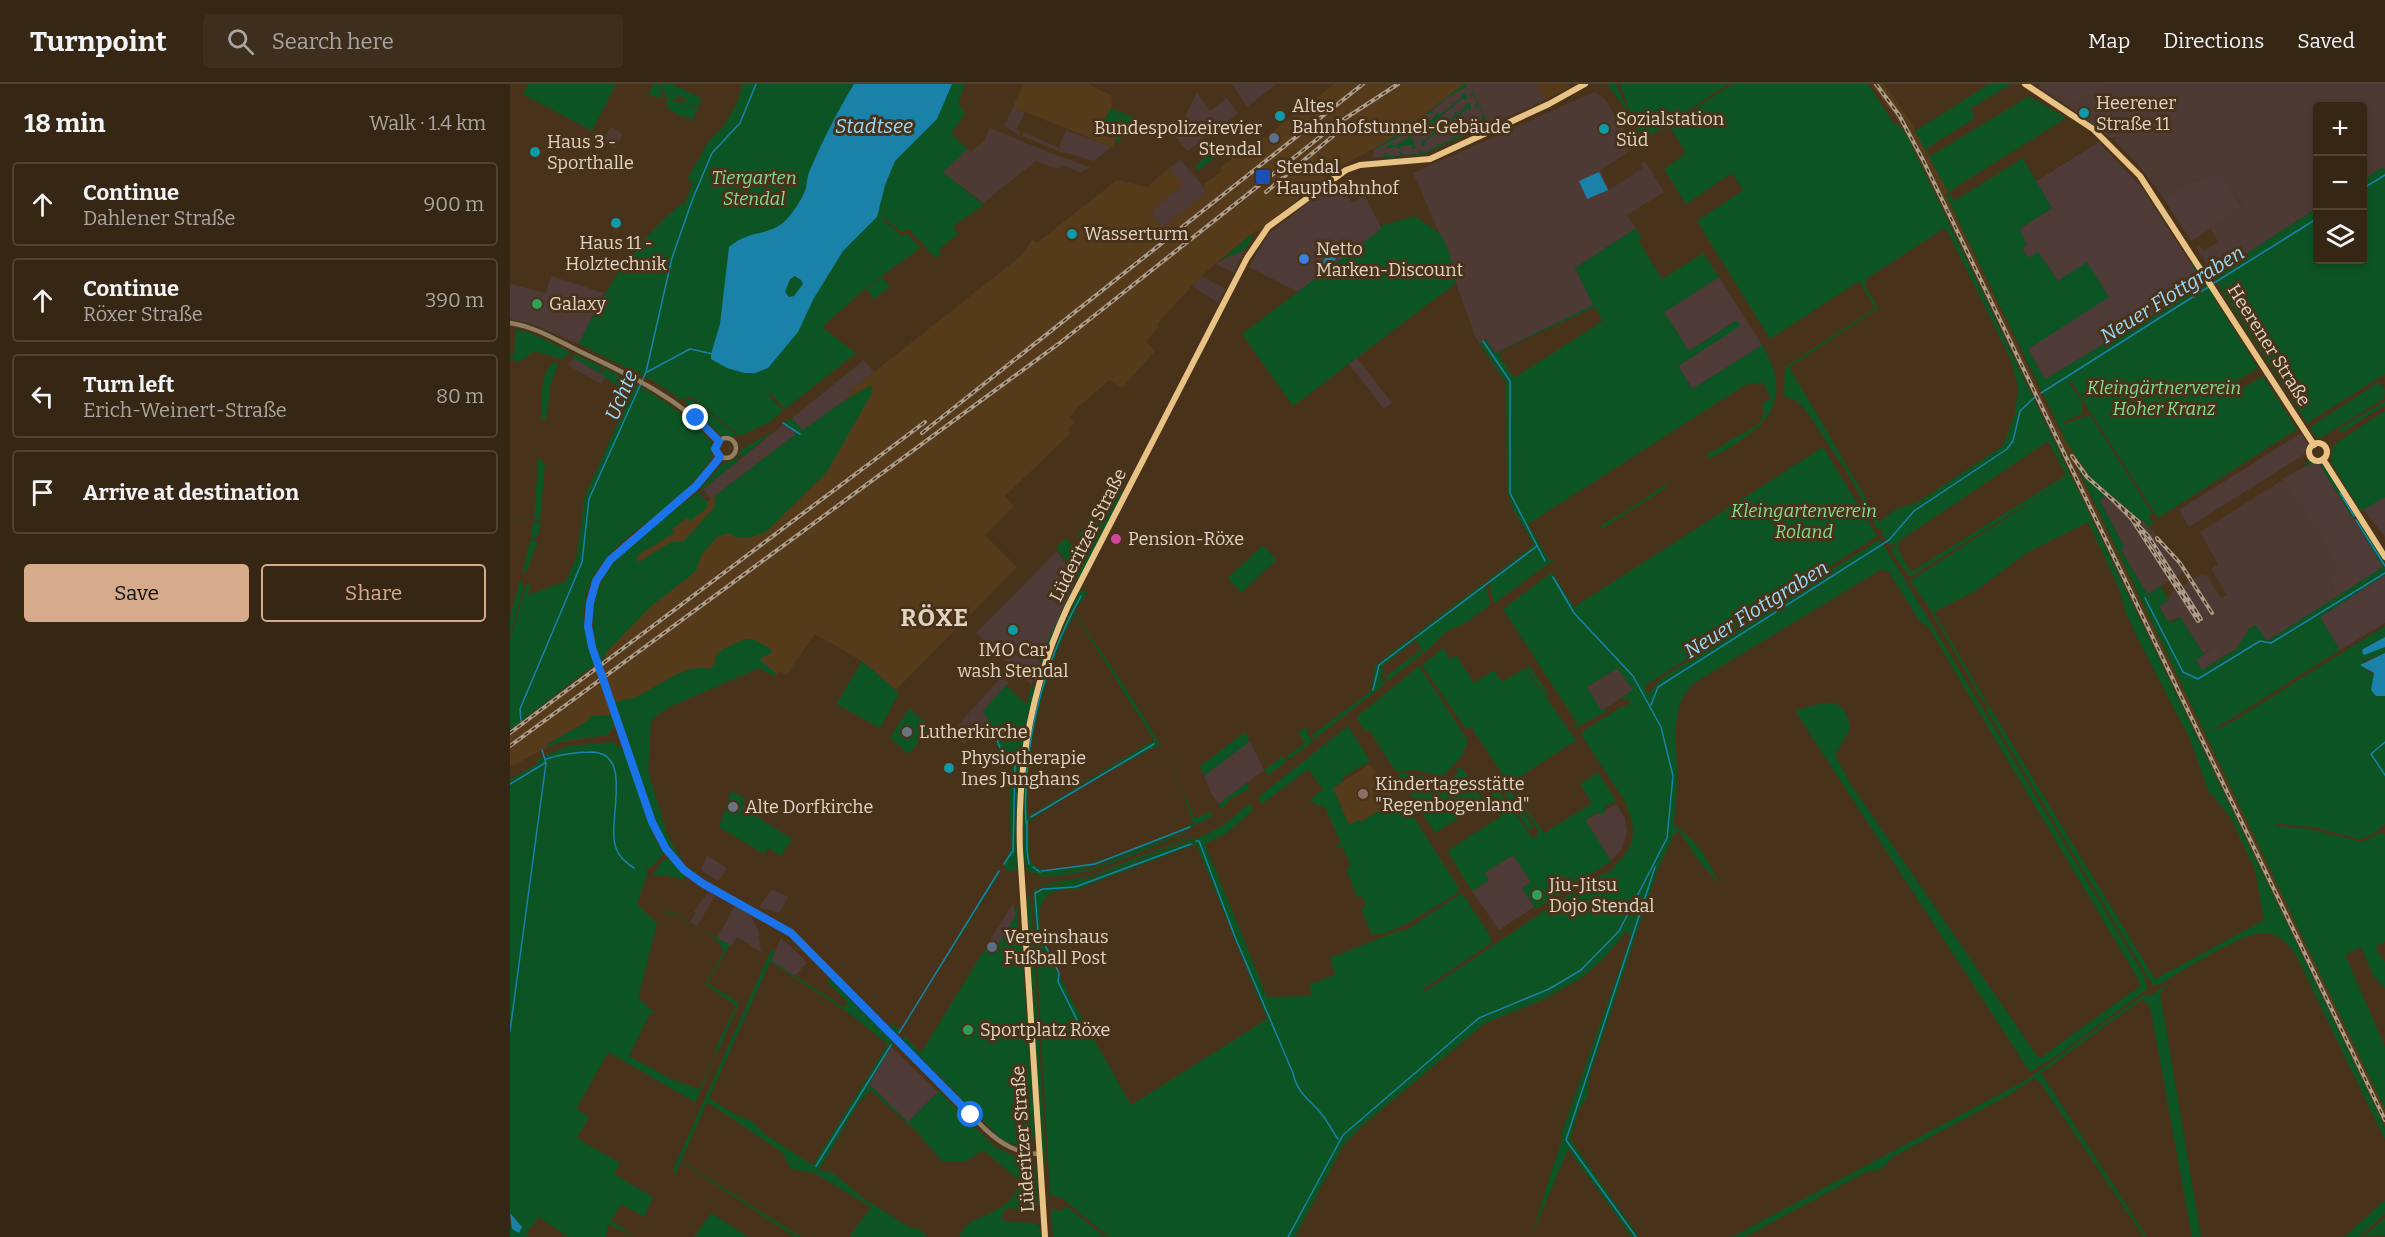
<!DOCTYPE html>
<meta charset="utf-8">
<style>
:root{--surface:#362614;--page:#3d2e1d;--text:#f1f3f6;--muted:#aaa5a0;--line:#504334;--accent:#d6ab8b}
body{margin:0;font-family:Bitter,serif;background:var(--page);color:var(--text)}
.controls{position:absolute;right:18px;top:18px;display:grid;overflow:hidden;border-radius:6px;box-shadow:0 3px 9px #0003}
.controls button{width:54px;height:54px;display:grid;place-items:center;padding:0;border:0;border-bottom:2px solid var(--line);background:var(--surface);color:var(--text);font:30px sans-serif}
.stop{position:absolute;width:18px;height:18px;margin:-14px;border:4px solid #1a73e8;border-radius:50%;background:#fff}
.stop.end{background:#1a73e8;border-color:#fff;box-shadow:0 2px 6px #0008}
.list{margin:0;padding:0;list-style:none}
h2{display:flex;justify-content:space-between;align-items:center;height:78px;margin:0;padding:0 24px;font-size:26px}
h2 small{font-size:20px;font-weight:400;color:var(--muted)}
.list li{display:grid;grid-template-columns:39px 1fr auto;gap:18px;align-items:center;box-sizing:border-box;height:84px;margin:0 12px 12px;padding:0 12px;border:2px solid var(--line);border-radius:6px}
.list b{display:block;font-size:22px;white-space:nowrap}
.list p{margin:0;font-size:20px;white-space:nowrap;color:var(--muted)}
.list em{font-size:20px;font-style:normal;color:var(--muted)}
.actions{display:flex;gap:12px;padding:18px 24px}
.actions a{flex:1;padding:14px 0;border:2px solid var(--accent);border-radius:6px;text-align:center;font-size:21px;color:var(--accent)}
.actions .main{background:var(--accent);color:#111}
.icon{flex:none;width:33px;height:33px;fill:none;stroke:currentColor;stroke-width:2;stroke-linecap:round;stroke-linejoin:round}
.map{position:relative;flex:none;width:1875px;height:1153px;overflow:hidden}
header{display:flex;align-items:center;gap:36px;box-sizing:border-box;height:84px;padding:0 30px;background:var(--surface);border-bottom:2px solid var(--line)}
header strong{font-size:28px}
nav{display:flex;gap:33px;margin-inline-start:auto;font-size:21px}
.search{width:420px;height:54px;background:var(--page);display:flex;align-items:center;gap:15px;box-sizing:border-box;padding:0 21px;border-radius:6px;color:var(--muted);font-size:22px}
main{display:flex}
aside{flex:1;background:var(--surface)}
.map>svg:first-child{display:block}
.commercial{fill:#4e3a36}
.industrial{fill:#4e3a34}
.built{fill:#553b1a}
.green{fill:#0d5425;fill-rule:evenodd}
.water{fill:#1a81a9;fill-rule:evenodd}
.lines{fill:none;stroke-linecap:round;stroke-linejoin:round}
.stream{stroke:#1a81a9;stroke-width:1.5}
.minor{stroke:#917e61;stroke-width:4.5}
.major{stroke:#e9c385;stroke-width:6}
.rail-casing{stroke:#ad9d8b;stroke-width:4}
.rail{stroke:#48331a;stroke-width:1.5;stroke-dasharray:4.5;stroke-linecap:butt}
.minor-bridge{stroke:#917e61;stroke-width:4.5}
.route{stroke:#1a73e8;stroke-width:8}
.culture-dot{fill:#0f9aa8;stroke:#48331a;stroke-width:2}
.service-dot{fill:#5c6f8a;stroke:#48331a;stroke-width:2}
.transit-dot{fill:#1a4fb4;stroke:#48331a;stroke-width:2}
.shop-dot{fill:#3f7fe0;stroke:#48331a;stroke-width:2}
.leisure-dot{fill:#2e9e5b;stroke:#48331a;stroke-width:2}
.hotel-dot{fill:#d1479c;stroke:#48331a;stroke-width:2}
.worship-dot{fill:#6b7280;stroke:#48331a;stroke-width:2}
.education-dot{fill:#8d6e63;stroke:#48331a;stroke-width:2}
.labels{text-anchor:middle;stroke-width:6;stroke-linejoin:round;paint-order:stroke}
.poi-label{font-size:18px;fill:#e0d3c4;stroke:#48331a;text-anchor:start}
.park-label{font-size:18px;font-style:italic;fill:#80dd93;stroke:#48331a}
.street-label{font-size:18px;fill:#e0d3c4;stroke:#48331a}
.water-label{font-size:20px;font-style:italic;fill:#98dbfd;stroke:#48331a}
.district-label{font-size:24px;font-weight:bold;letter-spacing:1.5px;fill:#e0d3c4;stroke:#48331a}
</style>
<header>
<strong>Turnpoint</strong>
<div class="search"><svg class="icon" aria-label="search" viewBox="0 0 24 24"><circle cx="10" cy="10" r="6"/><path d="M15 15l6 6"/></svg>Search here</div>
<nav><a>Map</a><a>Directions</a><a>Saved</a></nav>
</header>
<main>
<aside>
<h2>18 min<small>Walk · 1.4 km</small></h2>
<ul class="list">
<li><svg class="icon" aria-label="ahead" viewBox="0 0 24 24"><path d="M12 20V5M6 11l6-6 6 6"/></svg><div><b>Continue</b><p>Dahlener Straße</p></div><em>900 m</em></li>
<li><svg class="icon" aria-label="ahead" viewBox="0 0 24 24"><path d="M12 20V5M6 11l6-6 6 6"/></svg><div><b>Continue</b><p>Röxer Straße</p></div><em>390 m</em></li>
<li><svg class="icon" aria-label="left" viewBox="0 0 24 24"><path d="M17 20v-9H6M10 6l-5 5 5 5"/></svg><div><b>Turn left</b><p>Erich-Weinert-Straße</p></div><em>80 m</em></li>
<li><svg class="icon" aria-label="arrive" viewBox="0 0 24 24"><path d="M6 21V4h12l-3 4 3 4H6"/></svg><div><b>Arrive at destination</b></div></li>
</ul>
<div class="actions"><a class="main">Save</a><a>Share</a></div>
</aside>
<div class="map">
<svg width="1875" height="1153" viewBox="0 0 1875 1153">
<rect width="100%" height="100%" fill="#48331a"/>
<g class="commercial">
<polygon points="722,0 766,0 737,23"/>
<polygon points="954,0 960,0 979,41 914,70 863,74 863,66 903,40"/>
<polygon points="1531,0 1592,0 1594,4 1559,23 1527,2"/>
<polygon points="687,9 700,27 717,14 728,30 677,67 664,51 680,39 675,32"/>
<polygon points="556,46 602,63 584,77 553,68 554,65 549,63"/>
<polygon points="1589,58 1632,104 1694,200 1535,296 1518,265 1548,197 1539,183 1518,174 1512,164 1517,161 1509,145 1542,124 1525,98"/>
<polygon points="671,76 698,108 652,144 641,131 647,121 672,102 658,85"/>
<polygon points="1708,85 1733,124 1681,157 1653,113 1686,95 1688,98"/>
<polygon points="825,98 842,118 855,112 872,145 788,208 739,183 758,150"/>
<polygon points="41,192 94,209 69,260 22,240 0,235 0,200 36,209"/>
<polygon points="1209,193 1252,261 1183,305 1168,282 1230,241 1227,237 1179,267 1154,228"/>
<polygon points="847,274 882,319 874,325 839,280"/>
<polygon points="354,276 364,288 339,308 341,312 292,347 282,334"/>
<polygon points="273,341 287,349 201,415 193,405"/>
<polygon points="1791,349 1797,359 1795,370 1679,443 1669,426"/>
<polygon points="1803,378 1809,379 1874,483 1828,513 1817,495 1830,486 1772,395"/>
<polygon points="1875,412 1875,453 1853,425"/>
<polygon points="547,467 566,496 535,565 522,601 466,549"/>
<polygon points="1875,491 1875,539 1830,566 1810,533"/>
<polygon points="1705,561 1714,572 1692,586 1686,576"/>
<polygon points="740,657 754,686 709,720 702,711 694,692"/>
<polygon points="1106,720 1115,735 1117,748 1112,765 1101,777 1075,736"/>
<polygon points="197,771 217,784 208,797 191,786"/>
<polygon points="1003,771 1021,798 1012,804 1024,823 989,846 962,807 979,796 974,789"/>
<polygon points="262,805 278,813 269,829 249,823"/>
<polygon points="503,819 506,831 487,863 479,858"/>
<polygon points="225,822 241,832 248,846 251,868 227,853 221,862 207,854"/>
<polygon points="271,854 297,878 285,892 261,877"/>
<polygon points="381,963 428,1008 398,1038 359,1000"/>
</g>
<g class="industrial">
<polygon points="960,0 1027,0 1035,16 979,41"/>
<polygon points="1592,0 1875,0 1875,85 1871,84 1853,96 1852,22 1808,22 1807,124 1716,183 1713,180 1702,188 1686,163 1689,161 1694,167 1708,158 1701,145 1733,123 1708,86 1688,98 1686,95 1653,113 1626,78 1605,57 1607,53 1599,53 1559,23 1594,4"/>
<polygon points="1084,8 1094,14 1125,63 1091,86 1099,106 1133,84 1131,79 1135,77 1154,108 1117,131 1126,144 1065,184 1083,221 985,269 975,255 970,260 965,252 946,199 941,176 903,89"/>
<polygon points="503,23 515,28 507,45 510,47 509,51 494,42"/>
<polygon points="101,43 113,50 105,64 92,58"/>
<polygon points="480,44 543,70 580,83 571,89 553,81 547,85 526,77 473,119 433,88 457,65 461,68 474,57"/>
<polygon points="513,48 554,66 553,69 512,52"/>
<polygon points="735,166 724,189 706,180 716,173"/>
<polygon points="691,192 716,205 708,219 682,202"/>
<polygon points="64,274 96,293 91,300 58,281"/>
<polygon points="1773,396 1831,487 1817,495 1828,513 1757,557 1746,541 1739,545 1726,565 1714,572 1705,561 1693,569 1670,533 1658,537 1649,522 1658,517 1661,509 1690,491 1697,492 1711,514 1717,511 1701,485 1708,480 1690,448"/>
<polygon points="1598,409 1637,441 1677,486 1637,510 1611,465 1614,462 1590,417"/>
<polygon points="1107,584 1123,606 1091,627 1076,604"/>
<polygon points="492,592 498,599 473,627 479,636 478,640 454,660 442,648"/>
<polygon points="198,808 205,812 187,842 180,838 186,829 184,828"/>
</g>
<g class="built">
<polygon points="514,0 578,0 602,12 601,24 608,30 613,40 611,56 605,57 604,64 503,23"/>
<polygon points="824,0 954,0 882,55 827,84 748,148 745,147 691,192 647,240 649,242 636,258 645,267 612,304 600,296 567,324 560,333 565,338 558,346 561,349 495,412 504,422 475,451 507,483 386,606 352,577 305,550 276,591 269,587 266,593 249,584 109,629 102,631 104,642 97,651 46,659 0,683 0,646 95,574 98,501 188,408 197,418 341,312 339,308 511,172 522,156 527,159 607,96 637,103 658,85 667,94 673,101 647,121 641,130 652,144 697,108 693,101 712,87 710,84 747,55 750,57"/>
<polygon points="1027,0 1058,0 1060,3 1035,16"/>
<polygon points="1361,0 1374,0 1400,36 1438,108 1436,111 1540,329 1568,377 1598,409 1595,412 1564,378 1875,1025 1875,1043 1427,111 1390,39"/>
<polygon points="860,680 885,716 851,738 839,741 823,704"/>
</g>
<g class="green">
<polygon points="18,0 106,0 82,47 13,10"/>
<polygon points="143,0 150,0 152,14 139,11"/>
<polygon points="151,0 162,0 192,15 188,23 172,19 176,14 168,12 166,16 156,14"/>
<path d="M233 0H455L448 19 455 30 441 49 457 65 433 88 474 121 443 142 448 150 429 165 431 169 425 174 399 145 391 148 373 133 372 135 392 152 397 150 410 164 358 202 312 243 346 269 275 325 260 309 258 311 273 327 258 339 230 352 181 312 172 316 145 298 69 260C93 206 125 158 171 120L174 121 183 98 177 96 198 58 215 40 227 19Z"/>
<polygon points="954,0 957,0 956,3 944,9 945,11 941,11 932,18 935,20 930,20 921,27 923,29 918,29 910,36 912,38 907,38 899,44 900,47 864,66 864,73 868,74 863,74 863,66 903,40"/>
<polygon points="958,0 979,41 965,47 965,42 971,43 976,39 971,36 973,31 968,22 966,25 965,23 967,18 963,11 961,14 960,12 962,8"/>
<polygon points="1097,0 1106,0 1120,31"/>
<path d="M1110 0H1218L1134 55C1121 39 1118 19 1110 0Z"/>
<path d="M1222 0H1358L1384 40 1390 42 1397 52 1875 1043V1056L1786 871C1778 859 1768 849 1753 849 1731 848 1669 890 1646 902L1642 900 1478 628 1476 623 1479 622 1645 895 1754 836 1745 786 1721 734 1698 706 1680 655 1626 551 1615 526 1609 504 1578 438 1518 468 1465 507 1424 528 1476 617 1474 619 1418 522 1400 497 1559 393 1400 493 1381 467 1387 458 1380 462 1372 450 1373 446 1367 444 1339 391 1295 325 1288 318 1274 312 1275 283 1365 224 1349 197 1260 255 1187 137 1233 106 1222 89 1176 120 1154 85 1176 69 1159 42 1136 56ZM1433 145 1437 146 1501 276 1508 303 1505 329 1493 362 1408 418 1384 426 1370 438 1279 283 1368 224 1354 200 1356 195ZM1538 357 1556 391 1401 488 1388 466 1389 457Z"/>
<polygon points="1479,0 1501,0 1460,25 1465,34 1417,64 1419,73 1519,12 1556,34 1438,108 1444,117 1513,74 1542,124 1509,145 1517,160 1512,164 1518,174 1528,168 1548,197 1577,178 1599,213 1518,265 1535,295 1694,200 1682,180 1684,179 1706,210 1703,213 1748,284 1722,300 1726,308 1753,292 1787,345 1648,434 1560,296 1558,298 1571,316 1573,329 1553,338 1555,340 1580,331 1642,429 1639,435 1645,438 1639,443 1582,395 1557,359 1436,111 1438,108 1405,47"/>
<polygon points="952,9 956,10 957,15 952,15 943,22 946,24 941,24 930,33 932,35 928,35 921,40 922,43 918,42 910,49 912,51 907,52 906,45 909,47 919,35 920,38 928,28 929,31 940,23 942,17 942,21 951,14"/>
<polygon points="156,15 188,24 181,38 179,34 176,32 174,36 173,33 158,25"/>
<polygon points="956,19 960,19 961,25 959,27 958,24 951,29 951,33 948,31 940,38 939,43 937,40 929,47 928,52 926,49 916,57 915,62 911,62 911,55 914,57 922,50 922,46 925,48 933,41 934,36 936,39 944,32 945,28 947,30 955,23"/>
<path d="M601 24C613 30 618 48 608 59L605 57 610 47 593 38Z"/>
<polygon points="607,26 628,36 631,42 626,46 618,46"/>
<polygon points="958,46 961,49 914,70 872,74 875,69 880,72 891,71 888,68 891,68 894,71 909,70 907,67 915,68 928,62 926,60 928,59 931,61 943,55 941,54 959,49"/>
<polygon points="900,50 906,64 901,65 903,61 892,62 889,65 887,65 888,62 874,65 883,58 883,62 897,55"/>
<polygon points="714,58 717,64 688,87 686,81"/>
<polygon points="1871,84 1875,85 1875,290 1797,339 1703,193 1711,186 1709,184 1701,189 1697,183 1702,188 1714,180 1716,183 1807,124 1808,176 1852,176 1853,96"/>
<path d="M906 132C912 139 923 143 929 149 940 161 942 184 946 199L783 322 732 250 871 145 870 142Z"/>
<path d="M1126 144 1132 154 1128 156 1152 195 1193 169 1209 193 1154 228 1179 267 1227 236 1230 242 1168 282 1182 305 1252 261C1278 305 1268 334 1225 360 1217 365 1206 373 1197 374V369C1205 368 1211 362 1218 358 1232 348 1260 342 1252 320L1261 314 1252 298 1235 301 1018 440 1039 476 1045 475 984 519 978 496 1024 461 1002 423 997 405 996 299 970 260 975 255 985 269 1083 221 1065 184ZM1085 223 1093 237 1004 294 989 271 992 266Z"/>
<polygon points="740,151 743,154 735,166 711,176"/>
<polygon points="372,193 380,203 364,215 356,205"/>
<polygon points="6,245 23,250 61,268 49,277 50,275 24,267 10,278 0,275 0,271 4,271"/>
<polygon points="65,270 92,283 89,289 62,273"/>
<path d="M45 278 48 281 41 298 36 336H31C33 319 28 287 45 278Z"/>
<path d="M95 284C135 304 170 324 201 357L202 373C155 452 40 460 84 581L0 646V556L14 507 17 500H20L18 511 56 497 66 474 75 411 121 310 91 291Z"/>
<polygon points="1869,298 1875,306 1874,314 1812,353 1806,353 1800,343"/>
<path d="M361 301 362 309 316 389 257 447C247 453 228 457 219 449L208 452 192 470 185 488 141 522 98 566 91 578C87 563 82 548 83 532 85 474 148 440 188 408L197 418V424L180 437 177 434 162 445 164 449 128 471 127 476 129 478 161 458H173L204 424 206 411 287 349 272 340 282 334 293 346 329 320Z"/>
<polygon points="182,315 228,352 228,353 211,351 174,317"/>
<polygon points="1875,317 1875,321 1831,349 1829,345"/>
<polygon points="1875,327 1875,413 1851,427 1822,380 1821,369 1825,360"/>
<polygon points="263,347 234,372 228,371 232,365"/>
<path d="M1313 363 1367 452 1136 601 1135 606 1139 609 1152 594 1370 455 1635 893 1637 905 1549 970 1520 988 1285 627C1311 619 1335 607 1340 645L1325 671 1340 699 1527 972 1530 974 1630 902 1627 893 1419 544 1409 536 1379 488 1372 485 1184 599C1159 621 1167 659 1167 689 1167 706 1166 723 1163 741 1187 756 1198 774 1209 800L1189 777 1169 747 1164 750 1146 790 1079 994 1077 1013 1069 1025 1060 1055 1129 1153H1122L1058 1065 1021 1153 1051 1058 1053 1045 1114 872 1121 851 1116 848 1092 876 1070 895 1030 917 975 939 853 1041 832 1063 785 1153H599L552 1114 540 1111 523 806 584 793 697 750 713 741 739 720 743 726 717 749 695 760 757 913 801 912 800 900 825 891 820 874 893 845 890 850 952 809 980 852 981 859 913 905 914 908 1039 824 1041 826 1054 817 1053 815 1062 809 1064 811 1071 803 1073 806 1089 795 1088 792 1105 785 1104 782C1123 768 1129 745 1116 723L1118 722 1072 652 1073 647 1111 623 1120 622V614L1108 616 1123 606 1107 584 1077 603 1091 626 1096 624 1097 627 1065 644 1064 642 1067 639 993 525 1042 488 1064 523ZM686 760 757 935 621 1021 559 911 532 853C528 838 526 812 547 807 553 805 561 806 567 805Z"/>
<polygon points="28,373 35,380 30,436 24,436"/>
<polygon points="226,374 230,375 193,405 200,416 191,404 211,381"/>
<polygon points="1803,377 1814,382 1845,431 1842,433 1809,379 1803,378 1797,383 1794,379"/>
<polygon points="1565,378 1579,397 1595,412 1590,417 1614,462 1611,466 1637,510 1651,502 1658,516 1649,523 1658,537 1662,538 1670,533 1694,571 1686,576 1692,586 1726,565 1739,545 1746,541 1757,557 1873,483 1845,437 1848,436 1875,478 1875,491 1810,533 1830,566 1706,644 1707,646 1725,636 1875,542 1875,553 1852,566 1875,563 1875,569 1854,577 1855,586 1865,591 1861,602 1866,612 1875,612 1875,740 1863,750 1850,755 1803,743 1764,739 1766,742 1795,744 1852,758 1872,748 1875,752 1875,857 1865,864 1875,878 1875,905 1863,891 1851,863 1837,870 1836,873 1875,963 1875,1025"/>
<polygon points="1159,398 1154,405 1093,444 1091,441 1116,427"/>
<polygon points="609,404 612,409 601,431 588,421 600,408"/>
<polygon points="587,423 601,432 593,448 580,444 583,440 576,436"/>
<polygon points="0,436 31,438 27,454 21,453 23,438"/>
<polygon points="573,444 586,452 588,448 592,450 569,496 546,463 556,454 562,462 573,455 567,453"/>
<polygon points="20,456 27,457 27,460 16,488 13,487"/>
<polygon points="753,461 766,476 731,509 718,494"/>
<polygon points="10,496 14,501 0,551 0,533"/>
<polygon points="566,496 533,577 530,578 524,571 532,562 535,564"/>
<polygon points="975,498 980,521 954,540 938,546 914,569 903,552"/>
<path d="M573 506 578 508 564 527C608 594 656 658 684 734L701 728 703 732C672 749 555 801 523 789 520 788 519 786 516 786 513 773 514 758 513 745 510 662 533 584 568 510ZM565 530 644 656 518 733C510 681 538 575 565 530ZM650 660 670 699 683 739C652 754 564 793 531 785 527 784 523 780 520 777L518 740 520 736 584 696Z"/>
<polygon points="900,554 906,562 902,559 871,583 873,586 871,594 875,600 812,649 806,649 810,650 805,655 802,651 861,607 865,582"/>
<path d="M235 555H243L262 566V569L252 573 250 576 266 589V593L249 584 157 624 141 636 138 686 157 750 175 782 151 751 105 619C111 615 120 616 128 612 149 602 175 579 199 585L205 580V572L213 565Z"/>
<polygon points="908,564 912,570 878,597 874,590 878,591 908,568"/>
<polygon points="933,564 940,575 946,571 964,599 984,586 992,598 1015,584 1066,656 999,700 963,646 964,643 955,644 912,581"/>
<polygon points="352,577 389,609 370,644 326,620"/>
<polygon points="1019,581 1038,610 1037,614 1016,583"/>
<polygon points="909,582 958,657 951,673 933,692 905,686 886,688 859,646 855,648 847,635 849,631"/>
<path d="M496 601 516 620 522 601 525 603C508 663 504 724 507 786L497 787 493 780 501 764 499 708 502 681 494 678 478 640V635L473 627Z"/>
<polygon points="399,624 421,644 398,670 380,654"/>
<polygon points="101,631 104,642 97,651 53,657 37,663 36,661 76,638 81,632"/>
<polygon points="838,642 860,677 833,693 832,698 823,704 839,741 848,736 851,738 885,716 887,724 895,720 949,804 946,810 898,839 870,851 869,849 862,851 851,825 856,822 852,812 847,813 836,784 841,782 832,762 822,765 831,759 814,721 807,723 808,721 799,716 813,705 798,685 752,720 748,713"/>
<polygon points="797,643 797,650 803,657 780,675 777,672 795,659 788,648"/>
<polygon points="735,648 740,657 694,692 690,682"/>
<polygon points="103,658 114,667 145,755 154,769 141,783 134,785 138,787 127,820 147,839 128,914 146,930 140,929 119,972 163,996 189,1005 206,971 203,967 207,970 185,1018 98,968 66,1025 79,1033 67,1054 110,1079 104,1090 143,1113 134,1133 111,1120 101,1136 125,1153 98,1140 96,1153 58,1153 29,1133 16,1149 19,1153 0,1153 0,1139 2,1145 12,1143 0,1129 0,696 27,680 27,675 58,662"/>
<polygon points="773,672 777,677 758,691 754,686"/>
<path d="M946 684 953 685 969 712 975 714 989 706 1022 754 1027 752 1028 746 999 701 1034 749 1082 719 1070 700 1088 688 1106 717 1094 723 1096 727 1090 731 1088 728 1075 736 1101 777 1028 824H1025L1012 804 1021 798 1003 771 974 789 979 796 962 807 937 767 991 732 979 715 925 749 888 692 891 689 917 693 916 696C930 699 939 700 948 688Z"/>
<polygon points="736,699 740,704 721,715 711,726 709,720"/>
<polygon points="999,705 1023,743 1019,746 994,708"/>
<polygon points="221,707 235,714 232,723 282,755 271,772 258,764 254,770 209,743"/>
<path d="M682 745 671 751C625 769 573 798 521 792L557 789 586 783Z"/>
<path d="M680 753 681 754C630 774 577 801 522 802L580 792Z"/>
<polygon points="158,774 175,791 173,797 166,793 143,791 152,777"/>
<polygon points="489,786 490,789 388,951 380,942 382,940 390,946"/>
<polygon points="519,810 522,834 536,1080 533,1079 517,815"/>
<polygon points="504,823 508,825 507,857 511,858 525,1050 520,1061 512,1064 491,1055 392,955 394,952 411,969 479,858 487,863 506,831"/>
<path d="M159 826 220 861 197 899 229 919 208 967 205 965 226 922 195 900 214 868C208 849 179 839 162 829H156Z"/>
<path d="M261 866 265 867 261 877 334 923 338 919 316 897 322 896 382 958 383 964 381 963 359 1000 398 1038 429 1007 484 1062 526 1083 528 1122 510 1128 501 1123 495 1126 491 1133 496 1138 526 1139 530 1144 531 1153H449C452 1148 455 1141 461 1138 478 1130 512 1119 507 1094L473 1066 455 1078H433L405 1046 360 1006 348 1020 309 1086 323 1089 353 1114 399 1143 411 1146 417 1153H339L361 1123 304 1089 281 1085 272 1068 197 1018 171 1077 291 1153H285L171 1078 163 1093V1086ZM260 878 333 925 378 960 303 1081 256 1051 242 1037 226 1031 199 1014Z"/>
<polygon points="1658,899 1650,909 1691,1153 1682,1153 1640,922 1632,915 1531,989 1637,1153 1634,1153 1532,1001 1524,994 1497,1012 1381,1074 1372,1085 1356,1088 1235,1153 1222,1153 1516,996 1632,912 1642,911"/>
<polygon points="1875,1116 1875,1130 1849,1153 1834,1153"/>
<polygon points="556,1122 595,1153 543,1153 541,1124 550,1127"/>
<polygon points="201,1129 238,1153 184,1153"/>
<polygon points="1875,1134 1875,1151 1853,1153"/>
</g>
<g class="water">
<path d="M344 0H442L427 35 385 77 375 101 367 133 333 167 304 214 288 248 258 284 245 289H234L217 284 201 275V270L210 240 219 163C237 147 256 152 273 139 281 132 293 114 296 104 297 98 297 92 300 86 313 56 327 28 344 0ZM285 192 291 196 293 200 284 212 279 213 275 208 280 195Z"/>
<polygon points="1089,88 1098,106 1077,115 1069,97"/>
<polygon points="821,171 826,174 825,176 808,188 816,172"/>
<polygon points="1875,553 1875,563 1854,571 1852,568 1853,565"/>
<polygon points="1875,569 1875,612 1866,612 1861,606 1864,589 1850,581"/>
<polygon points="0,1129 12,1143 9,1149 2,1145"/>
</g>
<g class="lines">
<g class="stream">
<polyline points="1852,105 1875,91"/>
<polyline points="1704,199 1808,134"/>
<polyline points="973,257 1000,297 1000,409 1035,477"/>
<polyline points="137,288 180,265 203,270"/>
<polyline points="1531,309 1700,202"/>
<polyline points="273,339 290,350"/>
<polyline points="1830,409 1844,432"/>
<polyline points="1846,436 1875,482"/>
<polyline points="1635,514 1673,588 1688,595 1750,557 1761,559 1875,489"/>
<polyline points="863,606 869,581 1027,462"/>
<polyline points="1141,621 1148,603 1379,456 1404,427 1497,365 1503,357 1510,327 1525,313"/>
<polyline points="11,637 10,625 72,478 79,415 136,288 162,174 183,114 202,69 230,39 246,0"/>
<polyline points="483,646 495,676 505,682 503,768"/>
<polyline points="1875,658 1861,670 1875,691"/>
<path d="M36 675C52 670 66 668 82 668 125 669 96 739 106 764 109 773 116 779 124 784"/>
<polyline points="0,700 35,679"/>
<polyline points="521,733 644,660"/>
<polyline points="517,737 517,767"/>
<path d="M516 739C512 661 533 580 571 512"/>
<path d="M686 757H689L725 853 783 989C787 1008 797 1014 809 1027 817 1035 821 1046 828 1055"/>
<polyline points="517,768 519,780"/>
<polyline points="494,780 502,768"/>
<polyline points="523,783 530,788"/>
<polyline points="532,787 585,780 680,743"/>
<polyline points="533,805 525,809 528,847 549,889 548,898 576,954"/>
<polyline points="534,805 565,803 681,760"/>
<polyline points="0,947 36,679 32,666"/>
<polyline points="389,949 489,787"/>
<polyline points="306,1082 381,961"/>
<polyline points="778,1153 833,1051 969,934 1039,905 1071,886 1109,847 1157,754 1163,692 1151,643 1123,592 1064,529 1043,493"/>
<polyline points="1126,1153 1056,1056 1145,783"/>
</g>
<g class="minor">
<path d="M0 239C26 243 46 256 69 267 120 291 169 314 209 357"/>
<circle cx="216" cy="364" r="10"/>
<path d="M87 578C47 467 162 447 210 373"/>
<path d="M105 630 142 738 163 775 192 799 282 849 475 1045C491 1060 506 1069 529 1070"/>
</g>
<g class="major">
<polyline points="1515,0 1583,45 1630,92 1804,361"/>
<circle cx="1808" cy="368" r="9"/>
<polyline points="1813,375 1875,473"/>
<path d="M535 1153 510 766C507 680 522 600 558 522L737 174 758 143 836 86 850 81 920 75 1039 20 1075 0"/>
</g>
<g class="rail-casing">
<g id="rail">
<polyline points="1366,0 1389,31 1413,76 1875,1036"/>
<polyline points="756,108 823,52"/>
<polyline points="412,349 853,0"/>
<polyline points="1562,372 1577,393 1603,416"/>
<polyline points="1621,434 1603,416 1629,438"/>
<polyline points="1648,456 1647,454 1670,479 1702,529"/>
<polyline points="1688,537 1621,434 1639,453 1691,535"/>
<polyline points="0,649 415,338"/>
<polyline points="0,662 551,258 825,41 888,0"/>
</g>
</g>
<use href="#rail" class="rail"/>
<polyline class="minor-bridge" points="87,578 105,630"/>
</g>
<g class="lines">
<polyline class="route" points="186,334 209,357 205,365 210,373 186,402 100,476 86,497 80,519 78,542 82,563 142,738 156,765 174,786 192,799 281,849 461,1031"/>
</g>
<g class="culture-dot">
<circle cx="1574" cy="29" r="6"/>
<circle cx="770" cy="32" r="6"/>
<circle cx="1094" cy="45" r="6"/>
<circle cx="25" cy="68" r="6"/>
<circle cx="106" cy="139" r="6"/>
<circle cx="562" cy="150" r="6"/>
<circle cx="503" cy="546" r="6"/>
<circle cx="439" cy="684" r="6"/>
</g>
<g class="service-dot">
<circle cx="764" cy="54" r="6"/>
<circle cx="482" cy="863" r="6"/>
</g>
<rect class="transit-dot" x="745" y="85" width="16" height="16" rx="3"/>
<circle class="shop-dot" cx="794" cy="175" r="6"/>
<g class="leisure-dot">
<circle cx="27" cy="220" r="6"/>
<circle cx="1027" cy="811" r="6"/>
<circle cx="458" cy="946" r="6"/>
</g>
<circle class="hotel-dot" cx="606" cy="455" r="6"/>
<g class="worship-dot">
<circle cx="397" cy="648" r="6"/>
<circle cx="223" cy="723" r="6"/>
</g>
<circle class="education-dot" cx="853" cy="710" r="6"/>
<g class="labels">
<g class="poi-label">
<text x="1586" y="25">Heerener<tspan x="1586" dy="21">Straße 11</tspan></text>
<text x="782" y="28">Altes<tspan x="782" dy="21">Bahnhofstunnel-Gebäude</tspan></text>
<text x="1106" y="41">Sozialstation<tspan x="1106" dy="21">Süd</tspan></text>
<text x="752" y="50" text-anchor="end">Bundespolizeirevier<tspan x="752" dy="21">Stendal</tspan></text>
<text x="37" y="64">Haus 3 -<tspan x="37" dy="21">Sporthalle</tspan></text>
<text x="766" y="89">Stendal<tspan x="766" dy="21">Hauptbahnhof</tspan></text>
<text x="574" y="156">Wasserturm</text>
<text x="106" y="165" text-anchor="middle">Haus 11 -<tspan x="106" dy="21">Holztechnik</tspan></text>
<text x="806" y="171">Netto<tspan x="806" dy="21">Marken-Discount</tspan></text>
<text x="39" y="226">Galaxy</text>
<text x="618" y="461">Pension-Röxe</text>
<text x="503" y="572" text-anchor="middle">IMO Car<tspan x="503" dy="21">wash Stendal</tspan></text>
<text x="409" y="654">Lutherkirche</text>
<text x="451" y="680">Physiotherapie<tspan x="451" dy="21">Ines Junghans</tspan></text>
<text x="865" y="706">Kindertagesstätte<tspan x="865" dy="21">"Regenbogenland"</tspan></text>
<text x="235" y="729">Alte Dorfkirche</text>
<text x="1039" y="807">Jiu-Jitsu<tspan x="1039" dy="21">Dojo Stendal</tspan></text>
<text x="494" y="859">Vereinshaus<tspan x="494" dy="21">Fußball Post</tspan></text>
<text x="470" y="952">Sportplatz Röxe</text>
</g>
<g class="park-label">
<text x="244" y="100">Tiergarten<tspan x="244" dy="21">Stendal</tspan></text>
<text x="1654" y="310">Kleingärtnerverein<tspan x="1654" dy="21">Hoher Kranz</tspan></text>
<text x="1294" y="433">Kleingartenverein<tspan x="1294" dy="21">Roland</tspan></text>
</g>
<g class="street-label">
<text transform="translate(1759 261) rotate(58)" y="6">Heerener Straße</text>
<text transform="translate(578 451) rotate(-63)" y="6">Lüderitzer Straße</text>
<text transform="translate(513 1055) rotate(-94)" y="6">Lüderitzer Straße</text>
</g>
<g class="water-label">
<text x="364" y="49">Stadtsee</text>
<text transform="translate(1662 210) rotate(-32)" y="7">Neuer Flottgraben</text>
<text transform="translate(111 311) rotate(-67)" y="7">Uchte</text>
<text transform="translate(1246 525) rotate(-32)" y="7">Neuer Flottgraben</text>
</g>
<g class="district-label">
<text x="425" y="542">RÖXE</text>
</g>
</g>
</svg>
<div class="controls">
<button>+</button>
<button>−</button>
<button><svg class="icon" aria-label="layers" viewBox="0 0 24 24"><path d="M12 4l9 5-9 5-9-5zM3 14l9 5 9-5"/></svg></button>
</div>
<div class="stop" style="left:461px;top:1031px"></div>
<div class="stop end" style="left:186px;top:334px"></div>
</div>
</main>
